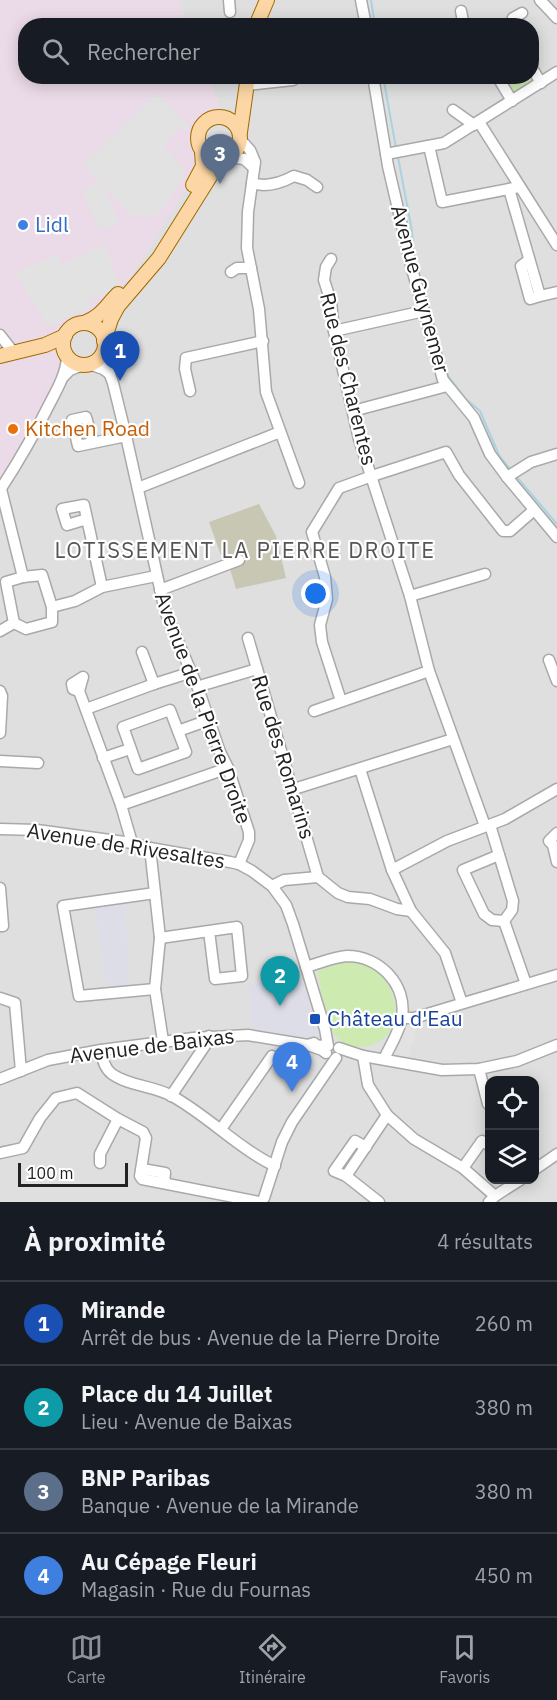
<!DOCTYPE html>
<html lang="fr">
<meta charset="utf-8">
<style>
:root{--surface:#171b24;--page:#242831;--text:#f1f3f6;--muted:#9ea1a6;--line:#363941;--accent:#8c9099}
body{margin:0;font-family:"IBM Plex Sans",sans-serif;background:var(--page);color:var(--text)}
.controls{position:absolute;right:18px;bottom:18px;display:grid;overflow:hidden;border-radius:12px;box-shadow:0 3px 15px #0003}
.controls button{width:54px;height:54px;display:grid;place-items:center;padding:0;border:0;border-bottom:2px solid var(--line);background:var(--surface);color:var(--text);font:30px sans-serif}
.scale{position:absolute;left:18px;bottom:15px;width:110px;box-sizing:border-box;padding-left:6px;border:3px solid #222;border-top:0;font-size:16px;line-height:21px;white-space:nowrap;color:#222;-webkit-text-stroke:4px #fff;paint-order:stroke}
.you{position:absolute;left:316px;top:594px;width:21px;height:21px;margin:-15px;border:4px solid #fff;border-radius:50%;background:#1a73e8;box-shadow:0 0 0 9px #1a73e833}
.badge{display:grid;place-items:center;width:39px;height:39px;border-radius:50%;background:var(--accent);color:#fff;font-size:20px;font-weight:700}
.pin{position:absolute;translate:-50% -50px;filter:drop-shadow(0 2px 3px #0008)}
.pin::after{content:'';position:absolute;top:32px;width:21px;height:18px;background:inherit;clip-path:polygon(0 0,100% 0,50% 100%)}
.list{margin:0;padding:0;list-style:none}
h2{display:flex;justify-content:space-between;align-items:center;height:78px;margin:0;padding:0 24px;font-size:26px}
h2 small{font-size:20px;font-weight:400;color:var(--muted)}
.list li{display:grid;grid-template-columns:39px 1fr auto;gap:18px;align-items:center;box-sizing:border-box;height:84px;padding:0 24px;border-top:2px solid var(--line)}
.list b{display:block;font-size:22px;white-space:nowrap}
.list p{margin:0;font-size:20px;white-space:nowrap;color:var(--muted)}
.list em{font-size:20px;font-style:normal;color:var(--muted)}
.icon{flex:none;width:33px;height:33px;fill:none;stroke:currentColor;stroke-width:2;stroke-linecap:round;stroke-linejoin:round}
.map{position:relative;flex:none;width:557px;height:1202px;overflow:hidden}
.search{position:absolute;background:var(--surface);box-shadow:0 3px 15px #0003;left:18px;right:18px;top:18px;height:66px;display:flex;align-items:center;gap:15px;box-sizing:border-box;padding:0 21px;border-radius:24px;color:var(--muted);font-size:22px}
.sheet{height:414px;background:var(--surface)}
nav{display:flex;justify-content:space-around;align-items:center;box-sizing:border-box;height:84px;border-top:2px solid var(--line);background:var(--surface);font-size:16px;color:var(--muted)}
nav a{display:grid;justify-items:center;gap:3px}
nav .on{color:var(--accent)}
.map>svg:first-child{display:block}
.residential{fill:#e0dfdf;fill-rule:evenodd}
.industrial{fill:#ebdbe8}
.construction{fill:#c7c7b4}
.grass{fill:#cdebb0}
.parking{fill:#e2e2e2}
.plaza{fill:#dddde8}
.lines{fill:none;stroke-linecap:round;stroke-linejoin:round}
.stream{stroke:#aad3df;stroke-width:2}
.minor-casing{stroke:#a9a9a9;stroke-width:13}
.major-casing{stroke:#a06b00;stroke-width:16}
.minor{stroke:#fff;stroke-width:10}
.major{stroke:#fcd6a4;stroke-width:14}
.shop-dot{fill:#3f7fe0;stroke:#fff;stroke-width:2}
.food-dot{fill:#e8710a;stroke:#fff;stroke-width:2}
.transit-dot{fill:#1a4fb4;stroke:#fff;stroke-width:2}
.labels{text-anchor:middle;stroke-width:4.5;stroke-linejoin:round;paint-order:stroke}
.shop-label{font-size:21px;fill:#366cbe;stroke:#fff;text-anchor:start}
.street-label{font-size:21px;fill:#222;stroke:#fff}
.food-label{font-size:21px;fill:#c56008;stroke:#fff;text-anchor:start}
.transit-label{font-size:21px;fill:#164399;stroke:#fff;text-anchor:start}
.neighbourhood-label{font-size:22px;letter-spacing:1.5px;fill:#555;stroke:#fff}
</style>
<div class="map">
<svg width="557" height="1202" viewBox="0 0 557 1202">
<rect width="100%" height="100%" fill="#f2efe9"/>
<path class="residential" d="M178 0H557V1202H0V480L34 427 80 318 201 158 193 137 195 130 202 116 220 108 208 77 532 76V26L188 25ZM490 1080H534V1180H490Z"/>
<polygon class="industrial" points="0,0 178,0 188,25 26,26 26,76 208,77 220,108 201,117 195,130 193,137 201,158 201,166 131,277 105,301 80,318 63,371 34,427 0,480"/>
<polygon class="construction" points="259,504 276,536 286,578 236,589 230,569 168,591 165,581 223,561 209,522"/>
<g class="grass">
<polygon points="502,77 532,76 533,77 530,84 518,91 510,89"/>
<path d="M347 961C357 962 369 964 377 971 404 994 403 1044 361 1047 350 1048 341 1043 334 1034 326 1021 321 988 317 972L330 965Z"/>
</g>
<g class="parking">
<polygon points="157,93 191,127 187,131 180,126 164,146 185,170 182,174 183,180 169,196 172,199 151,219 148,215 142,217 138,215 135,218 104,186 119,223 100,231 82,191 100,182 83,164"/>
<polygon points="104,245 118,280 117,286 112,291 89,301 90,308 48,326 15,273 58,254 62,264"/>
<polygon points="408,1023 417,1024 414,1044 412,1044 409,1057 400,1055 397,1046 404,1027"/>
</g>
<g class="plaza">
<polygon points="128,900 125,906 130,983 133,986 101,989 106,984 100,942 95,909 88,904"/>
<polygon points="302,978 317,1030 316,1036 311,1039 252,1029 249,983"/>
</g>
<g class="lines">
<g class="stream">
<polyline points="371,0 375,26"/>
<polyline points="383,76 396,148"/>
<polyline points="398,157 412,231 414,257 448,376 466,399 480,411 499,455 510,469"/>
<polyline points="516,476 557,524"/>
</g>
<g class="minor-casing">
<g id="minor">
<polyline points="229,0 230,12"/>
<polyline points="361,0 366,26"/>
<polyline points="540,0 557,18"/>
<polyline points="461,11 463,21 465,26"/>
<polyline points="510,26 513,18 522,13"/>
<polyline points="532,68 541,83"/>
<polyline points="373,76 388,166 412,269 443,380 474,418 490,454 507,477 557,537"/>
<polyline points="497,76 512,101"/>
<polyline points="247,85 293,80"/>
<polyline points="453,110 474,125"/>
<polyline points="479,122 557,245"/>
<polyline points="240,139 250,150 255,162 248,212 247,248 259,309 266,392 299,483"/>
<polyline points="429,146 442,202 519,187"/>
<polyline points="386,154 444,143 557,72"/>
<polyline points="227,157 244,159 254,168"/>
<path d="M252 183C267 188 281 183 294 176L307 180 317 187"/>
<polyline points="509,189 540,296 557,292"/>
<polyline points="331,259 326,267 324,280 331,302 334,331 359,439 410,596 429,671 485,826"/>
<polyline points="529,260 521,266 530,299 540,296"/>
<polyline points="231,272 237,268 251,268"/>
<polyline points="334,331 424,311"/>
<polyline points="0,335 14,353"/>
<polyline points="103,351 105,361 113,383 126,436 165,611 198,688 220,752 228,768 249,832 249,840 239,864"/>
<polyline points="89,364 103,369 110,374"/>
<polyline points="63,377 70,370 83,365"/>
<polyline points="190,391 185,369 186,358 263,341"/>
<polyline points="353,411 447,386"/>
<polyline points="93,442 86,417 72,420 78,446 126,436"/>
<polyline points="507,477 531,462 557,454"/>
<polyline points="138,488 280,432"/>
<polyline points="1,489 23,577"/>
<path d="M0 490C19 461 36 431 51 401 59 386 66 373 67 357"/>
<polyline points="87,519 67,525 62,509 84,505 102,587"/>
<polygon points="42,575 52,607 52,622 26,629 14,623 6,582 23,577"/>
<polyline points="160,590 239,560"/>
<polyline points="410,596 485,574"/>
<polyline points="52,607 75,601 102,587 156,576"/>
<polyline points="0,631 14,623"/>
<polyline points="248,638 318,877"/>
<polyline points="142,652 154,684"/>
<polyline points="549,660 557,681"/>
<polygon points="83,677 79,691 73,689 72,684"/>
<polyline points="198,688 203,685 257,669"/>
<polyline points="0,691 2,696 0,733"/>
<polyline points="79,691 121,805 132,843"/>
<polyline points="341,701 322,642 320,625 327,599 325,577 312,532 339,488 372,476 446,452 459,475 503,531 510,531 534,510"/>
<polyline points="86,709 154,684 192,672"/>
<polygon points="170,710 186,752 138,769 123,727"/>
<polyline points="314,711 429,671"/>
<polyline points="178,731 209,720"/>
<polyline points="103,758 130,749"/>
<polyline points="0,761 38,763"/>
<polyline points="360,769 392,870 411,911 445,953 462,1003"/>
<polyline points="294,789 453,739"/>
<polyline points="121,805 228,768"/>
<polyline points="490,825 513,901 512,910 504,921 526,984"/>
<polyline points="0,829 37,830 132,843 150,848 230,862 239,864 252,871 272,886 286,905 293,924 325,1029 328,1046 308,1045 322,1050 326,1053"/>
<polyline points="557,833 549,841 553,845 557,862"/>
<polyline points="150,848 160,938 155,989 163,1041"/>
<polyline points="499,855 463,870 484,914 492,920 504,921"/>
<polyline points="392,870 447,841 505,819 557,789"/>
<polyline points="272,886 284,880 318,877 338,893 348,897 370,899 397,909 411,911"/>
<polyline points="0,888 3,926 0,926"/>
<polyline points="160,938 237,927 242,976 215,979 209,931"/>
<path d="M306 967C320 963 333 957 347 956 379 956 407 984 402 1017 400 1031 390 1046 384 1059"/>
<polyline points="155,989 79,996 63,906 155,893"/>
<polyline points="0,998 15,1003 21,1071"/>
<polyline points="402,1018 414,1018 557,975"/>
<polyline points="339,1048 363,1056 442,1070 479,1069 517,1061 557,1045"/>
<path d="M101 1050C102 1059 104 1068 112 1074 129 1086 154 1086 172 1096 208 1116 238 1148 275 1166"/>
<polyline points="363,1056 368,1085 387,1115 414,1139 463,1168 495,1196"/>
<polyline points="479,1069 488,1104"/>
<polyline points="0,1079 48,1060 101,1050 193,1038 248,1035 308,1045 314,1043"/>
<polyline points="171,1096 206,1044 209,1036"/>
<polyline points="221,1129 272,1056"/>
<polyline points="366,1147 355,1141 334,1171 346,1176 379,1202"/>
<polyline points="0,1153 23,1148 40,1118 56,1098 77,1093 118,1119 143,1132 146,1138 140,1176 142,1179 259,1202"/>
<polyline points="100,1163 100,1154 118,1119"/>
<polyline points="463,1168 482,1141 490,1146"/>
<polyline points="142,1169 165,1173 164,1183"/>
<polyline points="534,1170 557,1154"/>
<polyline points="346,1176 387,1115"/>
<polyline points="264,1198 282,1142 292,1122 336,1058"/>
<polyline points="489,1202 495,1196 520,1180"/>
</g>
</g>
<g class="major-casing">
<g id="major">
<polyline points="256,26 267,0"/>
<circle cx="219" cy="138" r="21"/>
<polyline points="240,132 248,76"/>
<polyline points="193,185 203,166 202,151"/>
<path d="M84 323C101 317 106 306 118 294"/>
<circle cx="84" cy="344" r="21"/>
<polyline points="104,341 111,319 118,306 159,258 221,159"/>
<polyline points="0,356 45,345 65,336"/>
</g>
</g>
<use href="#minor" class="minor"/>
<use href="#major" class="major"/>
</g>
<circle class="shop-dot" cx="23" cy="225" r="6"/>
<circle class="food-dot" cx="13" cy="429" r="6"/>
<rect class="transit-dot" x="309" y="1013" width="12" height="12" rx="3"/>
<g class="labels">
<g class="shop-label">
<text x="35" y="232">Lidl</text>
</g>
<g class="street-label">
<text transform="translate(420 289) rotate(75)" y="7">Avenue Guynemer</text>
<text transform="translate(348 379) rotate(76)" y="7">Rue des Charentes</text>
<text transform="translate(203 708) rotate(70)" y="7">Avenue de la Pierre Droite</text>
<text transform="translate(283 757) rotate(73)" y="7">Rue des Romarins</text>
<text transform="translate(126 846) rotate(9)" y="7">Avenue de Rivesaltes</text>
<text transform="translate(152 1046) rotate(-7)" y="7">Avenue de Baixas</text>
</g>
<g class="food-label">
<text x="25" y="436">Kitchen Road</text>
</g>
<g class="transit-label">
<text x="327" y="1026">Château d'Eau</text>
</g>
<g class="neighbourhood-label">
<text x="245" y="558">LOTISSEMENT LA PIERRE DROITE</text>
</g>
</g>
</svg>
<div class="controls">
<button><svg class="icon" aria-label="locate" viewBox="0 0 24 24"><circle cx="12" cy="12" r="6"/><path d="M12 2v4M12 18v4M2 12h4M18 12h4"/></svg></button>
<button><svg class="icon" aria-label="layers" viewBox="0 0 24 24"><path d="M12 4l9 5-9 5-9-5zM3 14l9 5 9-5"/></svg></button>
</div>
<div class="scale">100 m</div>
<div class="you"></div>
<div class="pin badge" style="left:120px;top:381px;background:#1a4fb4">1</div>
<div class="pin badge" style="left:280px;top:1006px;background:#0f9aa8">2</div>
<div class="pin badge" style="left:220px;top:184px;background:#5c6f8a">3</div>
<div class="pin badge" style="left:292px;top:1092px;background:#3f7fe0">4</div>
<div class="search"><svg class="icon" aria-label="search" viewBox="0 0 24 24"><circle cx="10" cy="10" r="6"/><path d="M15 15l6 6"/></svg>Rechercher</div>
</div>
<section class="sheet">
<h2>À proximité<small>4 résultats</small></h2>
<ul class="list">
<li><span class="badge" style="background:#1a4fb4">1</span><div><b>Mirande</b><p>Arrêt de bus · Avenue de la Pierre Droite</p></div><em>260 m</em></li>
<li><span class="badge" style="background:#0f9aa8">2</span><div><b>Place du 14 Juillet</b><p>Lieu · Avenue de Baixas</p></div><em>380 m</em></li>
<li><span class="badge" style="background:#5c6f8a">3</span><div><b>BNP Paribas</b><p>Banque · Avenue de la Mirande</p></div><em>380 m</em></li>
<li><span class="badge" style="background:#3f7fe0">4</span><div><b>Au Cépage Fleuri</b><p>Magasin · Rue du Fournas</p></div><em>450 m</em></li>
</ul>
</section>
<nav>
<a class="on"><svg class="icon" aria-label="map" viewBox="0 0 24 24"><path d="M3 6l6-2 6 2 6-2v14l-6 2-6-2-6 2zM9 4v14M15 6v14"/></svg>Carte</a>
<a><svg class="icon" aria-label="directions" viewBox="0 0 24 24"><path d="M12 3l9 9-9 9-9-9zM9 14v-3h6M13 9l2 2-2 2"/></svg>Itinéraire</a>
<a><svg class="icon" aria-label="saved" viewBox="0 0 24 24"><path d="M7 4h10v16l-5-4-5 4z"/></svg>Favoris</a>
</nav>
